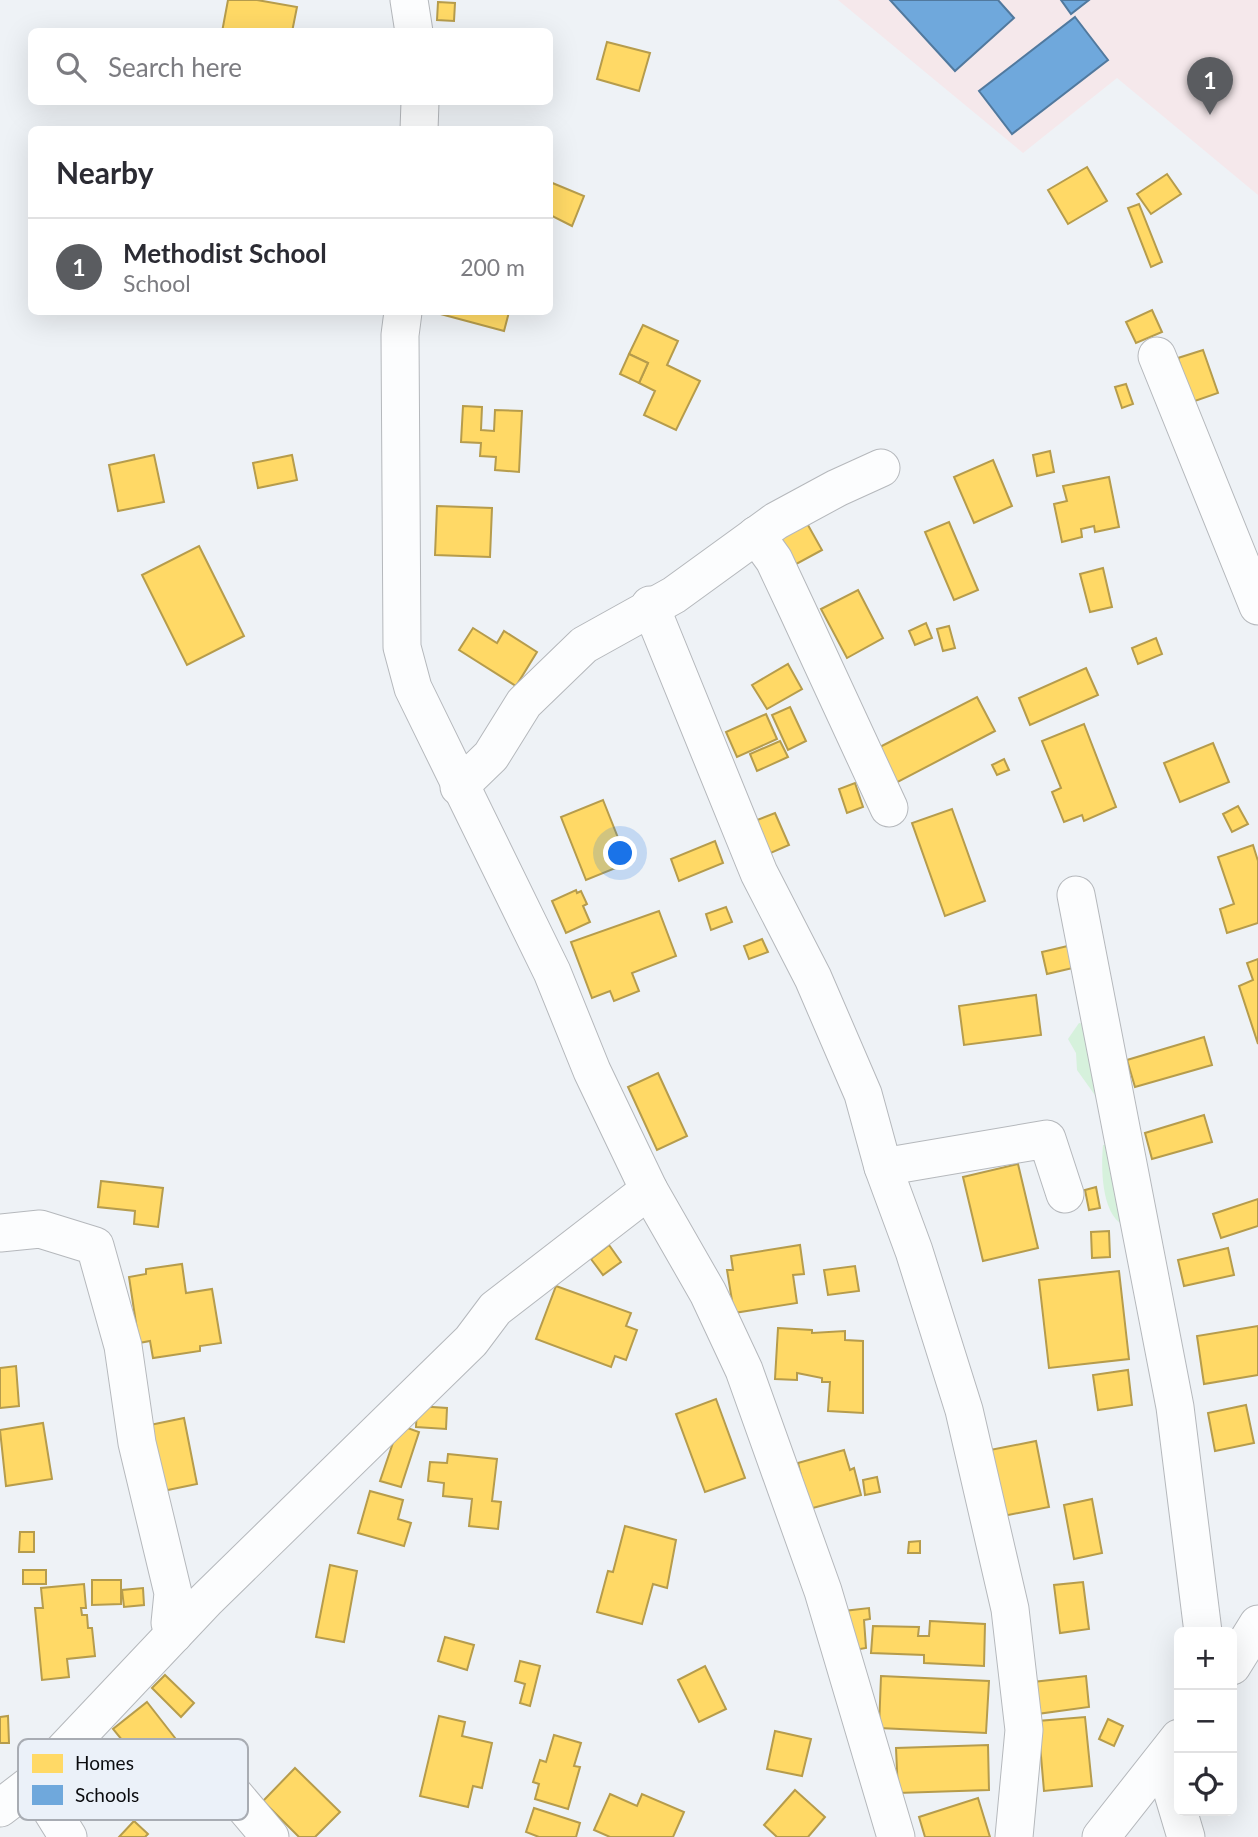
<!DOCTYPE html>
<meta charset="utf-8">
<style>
:root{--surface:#fff;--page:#f2f2f3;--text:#2b2b33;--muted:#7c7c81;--line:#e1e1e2;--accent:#5a5c60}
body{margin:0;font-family:Lato,sans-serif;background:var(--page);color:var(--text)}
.controls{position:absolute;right:21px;bottom:21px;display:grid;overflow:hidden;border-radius:10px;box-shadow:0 7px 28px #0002}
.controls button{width:63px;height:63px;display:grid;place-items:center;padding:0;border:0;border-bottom:2px solid var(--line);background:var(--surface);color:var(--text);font:35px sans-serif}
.you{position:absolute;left:621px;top:854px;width:24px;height:24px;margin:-18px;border:5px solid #fff;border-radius:50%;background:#1a73e8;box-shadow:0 0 0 10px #1a73e833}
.badge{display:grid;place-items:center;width:46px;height:46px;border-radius:50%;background:var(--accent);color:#fff;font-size:23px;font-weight:700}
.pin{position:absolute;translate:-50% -58px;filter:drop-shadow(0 2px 4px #0008)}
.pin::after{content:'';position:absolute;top:37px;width:24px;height:21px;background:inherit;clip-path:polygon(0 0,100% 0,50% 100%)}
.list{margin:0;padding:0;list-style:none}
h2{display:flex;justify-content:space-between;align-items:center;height:91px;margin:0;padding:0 28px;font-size:30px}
h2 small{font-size:23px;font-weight:400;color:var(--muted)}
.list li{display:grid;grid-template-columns:46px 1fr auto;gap:21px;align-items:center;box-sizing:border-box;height:98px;padding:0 28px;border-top:2px solid var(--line)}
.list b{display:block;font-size:26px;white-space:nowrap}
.list p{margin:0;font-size:23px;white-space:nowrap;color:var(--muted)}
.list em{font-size:23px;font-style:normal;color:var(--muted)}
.icon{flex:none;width:38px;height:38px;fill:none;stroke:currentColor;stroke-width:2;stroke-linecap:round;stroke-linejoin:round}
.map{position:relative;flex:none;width:1258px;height:1837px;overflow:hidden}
.search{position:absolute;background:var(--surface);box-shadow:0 7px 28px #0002;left:28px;top:28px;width:525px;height:77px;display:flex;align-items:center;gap:18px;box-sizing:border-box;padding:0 24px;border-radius:10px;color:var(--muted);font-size:26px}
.panel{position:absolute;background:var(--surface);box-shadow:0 7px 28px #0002;left:28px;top:126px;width:525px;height:189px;border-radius:10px}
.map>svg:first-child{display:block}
.education{fill:#f5e8eb}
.green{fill:#d6f1dc}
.homes{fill:#ffd966;stroke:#b69c4c;stroke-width:2}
.schools{fill:#6fa8dc;stroke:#51799e;stroke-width:2}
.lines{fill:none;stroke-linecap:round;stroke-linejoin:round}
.minor-casing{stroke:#b5b8bc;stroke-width:39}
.minor{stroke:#fcfdfe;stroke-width:37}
.key{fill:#ebf1f9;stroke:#a8acb3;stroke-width:2}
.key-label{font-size:19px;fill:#0b0c0f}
</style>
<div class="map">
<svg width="1258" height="1837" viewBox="0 0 1258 1837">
<rect width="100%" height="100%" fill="#eef2f6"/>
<polygon class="education" points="838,0 1258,0 1258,195 1117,78 1023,153"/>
<g class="green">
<polygon points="1079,1023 1090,1025 1102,1105 1077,1070 1076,1053 1068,1039"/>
<path d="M1115 1144 1123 1225C1101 1213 1101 1167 1103 1145Z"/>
</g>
<g class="homes">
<polygon points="228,0 257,0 297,7 292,32 222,32"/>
<polygon points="438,2 455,3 454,21 437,20"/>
<polygon points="607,42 650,53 639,91 597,79"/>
<polygon points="1087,167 1107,201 1068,224 1048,190"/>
<polygon points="1167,174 1181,194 1151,214 1137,194"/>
<polygon points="550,182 584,196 572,226 550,215"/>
<polygon points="1139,204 1162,262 1151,267 1128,208"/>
<polygon points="1152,310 1162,332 1136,343 1126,322"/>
<polygon points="433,312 509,312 504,331"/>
<polygon points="643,325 678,341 667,365 700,381 676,430 644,415 655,391 639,383 648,363 629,354"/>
<polygon points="1203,350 1218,393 1192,402 1178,358"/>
<polygon points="629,354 648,363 639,383 620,374"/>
<polygon points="1126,384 1133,404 1122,408 1115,387"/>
<polygon points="463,406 482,407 481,430 494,431 495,410 522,411 519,472 495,470 496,457 480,456 481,443 461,442"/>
<polygon points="1050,451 1054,472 1037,476 1033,455"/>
<polygon points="154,455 164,502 118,511 109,465"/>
<polygon points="292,455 297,480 258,488 253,463"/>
<polygon points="993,460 1012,506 974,523 954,477"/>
<polygon points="1109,477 1119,527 1095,532 1094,526 1081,529 1082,537 1062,542 1054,504 1067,501 1063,486"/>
<polygon points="437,506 492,508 490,557 435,555"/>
<polygon points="804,518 822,550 789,568 771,537"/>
<polygon points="949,522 978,590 954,600 925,532"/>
<polygon points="199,546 244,636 187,665 142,575"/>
<polygon points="1103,568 1112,607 1090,612 1080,574"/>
<polygon points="858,590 883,638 847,658 821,609"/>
<polygon points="926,623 932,638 915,645 909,631"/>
<polygon points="949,626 955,648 943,651 937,629"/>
<polygon points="473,628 497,643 504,631 537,652 516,686 459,650"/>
<polygon points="1156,638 1162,654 1138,664 1132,648"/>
<polygon points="788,664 802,689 767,709 752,685"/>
<polygon points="1086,668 1098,695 1030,725 1019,698"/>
<polygon points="977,697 995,731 890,786 872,751"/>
<polygon points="790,707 806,741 788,750 772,715"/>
<polygon points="766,714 777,739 737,757 726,732"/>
<polygon points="1084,724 1116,807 1084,821 1082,815 1064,822 1052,792 1061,788 1042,741"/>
<polygon points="780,741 788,757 757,771 750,754"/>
<polygon points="1213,743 1229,782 1180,802 1164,763"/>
<polygon points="1004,759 1009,770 997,775 992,765"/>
<polygon points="855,783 863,807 847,813 839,789"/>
<polygon points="603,800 628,863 586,880 561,817"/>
<polygon points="1238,806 1248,824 1232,832 1223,814"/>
<polygon points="952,809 985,901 945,916 912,823"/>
<polygon points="775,813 789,845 766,855 752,822"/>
<polygon points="715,841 723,863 679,881 671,859"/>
<polygon points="1253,845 1258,861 1258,923 1227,933 1220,909 1234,904 1218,857"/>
<polygon points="576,890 577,893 581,891 587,904 583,906 590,922 566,933 552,901"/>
<polygon points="726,907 732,922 711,930 706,914"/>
<polygon points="659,911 676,956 632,973 639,991 614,1001 610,991 592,998 571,942"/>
<polygon points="762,939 768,952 749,959 744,946"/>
<polygon points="1072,945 1077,967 1047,974 1042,952"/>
<polygon points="1258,959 1258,1044 1239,986 1253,980 1247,963"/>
<polygon points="1036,995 1041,1035 964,1045 959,1006"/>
<polygon points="1204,1037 1212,1065 1135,1087 1127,1060"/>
<polygon points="658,1073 687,1136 657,1150 628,1087"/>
<polygon points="1204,1115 1212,1142 1152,1159 1145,1133"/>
<polygon points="1018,1164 1038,1248 983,1261 963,1177"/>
<polygon points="101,1181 163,1188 158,1227 134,1224 135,1211 98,1207"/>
<polygon points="1096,1187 1100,1208 1089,1210 1085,1190"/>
<polygon points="1258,1199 1258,1226 1221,1238 1213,1214"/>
<polygon points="1109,1231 1110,1257 1092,1258 1091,1232"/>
<polygon points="609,1245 621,1262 603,1275 591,1259"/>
<polygon points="800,1245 804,1274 793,1275 797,1303 734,1313 727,1270 733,1270 731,1256"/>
<polygon points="1228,1248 1234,1275 1184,1286 1178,1260"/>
<polygon points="182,1264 186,1293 212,1289 221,1343 200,1346 200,1351 153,1358 150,1341 139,1343 129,1277 146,1274 146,1269"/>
<polygon points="855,1266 859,1291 828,1295 824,1270"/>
<polygon points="1119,1271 1129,1359 1049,1368 1039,1280"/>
<polygon points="556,1286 631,1313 626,1326 637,1330 626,1360 615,1356 611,1367 536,1339"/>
<polygon points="1258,1326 1258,1375 1204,1384 1197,1336"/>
<polygon points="778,1328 812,1330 812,1333 845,1331 845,1340 863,1341 863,1413 828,1411 830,1382 822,1382 822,1378 797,1373 797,1380 775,1379"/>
<polygon points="16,1366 19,1406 0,1408 0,1368"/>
<polygon points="1128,1370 1132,1405 1098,1410 1093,1375"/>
<polygon points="716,1399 745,1478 705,1492 676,1414"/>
<polygon points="1246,1405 1254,1443 1215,1451 1208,1413"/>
<polygon points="417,1406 447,1408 446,1429 416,1427"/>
<polygon points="184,1418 197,1484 158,1492 145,1426"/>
<polygon points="43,1423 52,1479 6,1486 0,1430"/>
<polygon points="399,1425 419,1432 401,1487 380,1481"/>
<polygon points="1036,1441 1049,1507 1003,1516 990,1450"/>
<polygon points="844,1450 850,1470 854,1468 861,1495 809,1509 798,1463"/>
<polygon points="448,1454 497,1459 492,1501 501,1502 498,1529 469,1526 472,1499 443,1496 444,1483 428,1481 430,1462 447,1463"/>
<polygon points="877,1477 880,1492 865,1495 863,1480"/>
<polygon points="370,1491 403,1500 398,1519 411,1523 404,1546 358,1533"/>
<polygon points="1092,1499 1102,1553 1074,1559 1064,1505"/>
<polygon points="625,1526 676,1540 667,1588 653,1584 642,1624 597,1612 608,1571 613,1572"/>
<polygon points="20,1532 34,1532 34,1552 19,1552"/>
<polygon points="920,1541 920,1553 908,1553 909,1542"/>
<polygon points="330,1565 357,1571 344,1642 316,1637"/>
<rect x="23" y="1570" width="23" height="14"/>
<polygon points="92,1580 121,1580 121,1604 92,1605"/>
<polygon points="1083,1582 1089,1629 1060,1633 1054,1585"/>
<polygon points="84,1584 86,1608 81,1608 82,1615 87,1615 88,1628 92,1628 95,1656 67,1659 69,1677 42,1680 35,1608 43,1608 41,1588"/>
<polygon points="143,1588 144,1605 124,1607 122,1590"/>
<polygon points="869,1608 870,1619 864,1620 866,1648 848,1651 844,1611"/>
<polygon points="930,1621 985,1624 984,1666 924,1663 924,1655 871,1653 873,1626 919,1627 918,1636 929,1636"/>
<polygon points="445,1637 474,1645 467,1670 438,1661"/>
<polygon points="520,1661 540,1666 530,1706 520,1703 525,1684 515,1681"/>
<polygon points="705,1666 726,1709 699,1722 678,1680"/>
<polygon points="165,1675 194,1703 181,1717 152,1688"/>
<polygon points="881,1676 989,1681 986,1733 879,1728"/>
<polygon points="1086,1676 1089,1707 1037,1714 1033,1682"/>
<polygon points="147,1702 186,1752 153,1778 113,1729"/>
<polygon points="8,1716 9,1743 0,1743 0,1717"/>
<polygon points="439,1716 465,1722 462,1736 492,1743 482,1788 473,1786 468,1807 420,1796"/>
<polygon points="1085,1717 1092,1786 1044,1791 1038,1721"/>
<polygon points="1108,1719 1123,1726 1114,1746 1099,1739"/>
<polygon points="775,1731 811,1739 802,1776 767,1769"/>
<polygon points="554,1735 581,1743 574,1766 580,1767 568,1809 535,1799 539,1784 533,1782 540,1760 546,1762"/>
<polygon points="988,1745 989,1790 898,1793 896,1748"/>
<polygon points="295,1768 340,1812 315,1837 299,1837 263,1801"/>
<polygon points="795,1790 825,1817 808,1837 777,1837 764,1825"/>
<polygon points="610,1794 637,1806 642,1794 684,1812 673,1837 610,1837 594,1830"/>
<polygon points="978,1798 990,1837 925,1837 919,1817"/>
<polygon points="534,1808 580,1823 576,1837 539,1837 526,1832"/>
<polygon points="134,1821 148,1834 145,1837 119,1837"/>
</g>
<g class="schools">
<polygon points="890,0 998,0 1014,18 955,71"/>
<polygon points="1061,0 1089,0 1071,14"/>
<polygon points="1075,17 1108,60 1012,134 979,91"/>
</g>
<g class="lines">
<g class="minor-casing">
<g id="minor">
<polyline points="409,0 414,32"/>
<polyline points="419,130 420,102"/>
<polyline points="403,312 400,335 402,647 413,688 552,972 592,1071 649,1190 708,1293 744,1370 823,1591 896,1837"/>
<polyline points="1157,356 1258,606"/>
<polyline points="756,535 774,560 797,609 889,808"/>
<polyline points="650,605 759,873 813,978 863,1094 883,1167 914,1251 964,1410 1010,1609 1024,1730 1014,1837"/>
<polyline points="459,787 491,756 524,703 584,645 674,595 776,521 837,488 881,468"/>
<polyline points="1076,895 1175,1407 1203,1632"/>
<polyline points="883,1167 1047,1139 1065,1194"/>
<polyline points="0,1233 40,1229 95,1246 123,1346 137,1443 173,1593 170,1623 174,1634"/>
<polyline points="1232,1666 1258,1624"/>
<polyline points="1163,1760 1186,1837"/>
<polyline points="221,1779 270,1837"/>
<polyline points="34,1782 68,1837"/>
<polyline points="0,1808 34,1782 206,1600 471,1341 495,1309 649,1190"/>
<polyline points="1101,1837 1179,1738"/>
</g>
</g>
<use href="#minor" class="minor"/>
</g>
<rect x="18" y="1739" width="230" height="81" rx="10" class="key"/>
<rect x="32" y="1754" width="31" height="19" fill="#ffd966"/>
<rect x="32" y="1785" width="31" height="20" fill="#6fa8dc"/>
<g class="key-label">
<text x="75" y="1770">Homes</text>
<text x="75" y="1802">Schools</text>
</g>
</svg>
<div class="controls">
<button>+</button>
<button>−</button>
<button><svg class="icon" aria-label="locate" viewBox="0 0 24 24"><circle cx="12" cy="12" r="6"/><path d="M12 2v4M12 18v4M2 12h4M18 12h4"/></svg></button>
</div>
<div class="you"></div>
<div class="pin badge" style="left:1210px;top:115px">1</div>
<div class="search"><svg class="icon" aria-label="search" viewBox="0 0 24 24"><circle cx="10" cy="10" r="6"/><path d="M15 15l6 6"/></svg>Search here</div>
<section class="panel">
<h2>Nearby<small></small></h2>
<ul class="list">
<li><span class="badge">1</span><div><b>Methodist School</b><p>School</p></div><em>200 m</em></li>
</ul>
</section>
</div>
